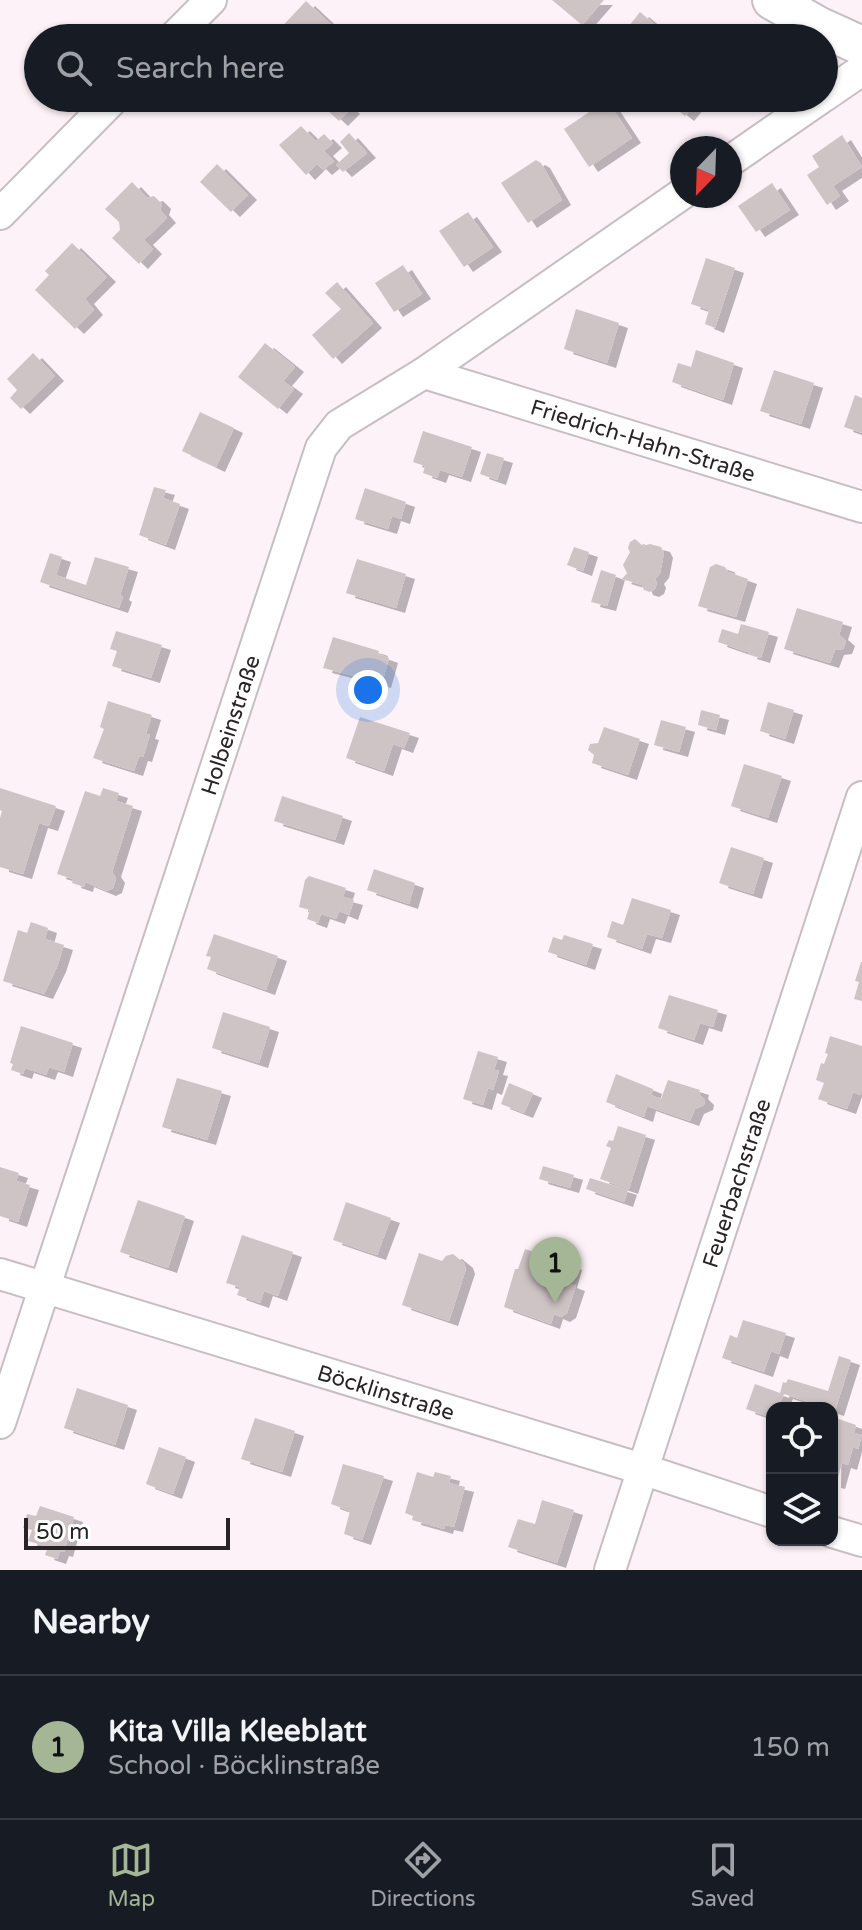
<!DOCTYPE html>
<meta charset="utf-8">
<style>
:root{--surface:#171b24;--page:#20242c;--text:#f1f3f6;--muted:#9ea1a6;--line:#363941;--accent:#a5b697}
body{margin:0;font-family:"Varela Round",sans-serif;background:var(--page);color:var(--text)}
.controls{position:absolute;right:24px;bottom:24px;display:grid;overflow:hidden;border-radius:16px;box-shadow:0 2px 6px #0004}
.controls button{width:72px;height:72px;display:grid;place-items:center;padding:0;border:0;border-bottom:2px solid var(--line);background:var(--surface);color:var(--text);font:40px sans-serif}
.compass{position:absolute;left:670px;top:136px;width:72px;height:72px;border-radius:50%;background:var(--surface);box-shadow:0 2px 6px #0004;rotate:203deg}
.scale{position:absolute;left:24px;bottom:20px;width:206px;box-sizing:border-box;padding-left:8px;border:4px solid #282426;border-top:0;font-size:22px;line-height:28px;white-space:nowrap;color:#282426;-webkit-text-stroke:6px #fff;paint-order:stroke}
.you{position:absolute;left:368px;top:690px;width:28px;height:28px;margin:-20px;border:6px solid #fff;border-radius:50%;background:#1a73e8;box-shadow:0 0 0 12px #1a73e833}
.badge{display:grid;place-items:center;width:52px;height:52px;border-radius:50%;background:var(--accent);color:#111;font-size:26px;font-weight:700}
.pin{position:absolute;translate:-50% -66px;filter:drop-shadow(0 2px 4px #0008)}
.pin::after{content:'';position:absolute;top:42px;width:28px;height:24px;background:inherit;clip-path:polygon(0 0,100% 0,50% 100%)}
.list{margin:0;padding:0;list-style:none}
h2{display:flex;justify-content:space-between;align-items:center;height:104px;margin:0;padding:0 32px;font-size:34px}
h2 small{font-size:26px;font-weight:400;color:var(--muted)}
.list li{display:grid;grid-template-columns:52px 1fr auto;gap:24px;align-items:center;box-sizing:border-box;height:144px;padding:0 32px;border-top:2px solid var(--line)}
.list b{display:block;font-size:30px;white-space:nowrap}
.list p{margin:0;font-size:26px;white-space:nowrap;color:var(--muted)}
.list em{font-size:26px;font-style:normal;color:var(--muted)}
.icon{flex:none;width:44px;height:44px;fill:none;stroke:currentColor;stroke-width:2;stroke-linecap:round;stroke-linejoin:round}
.map{position:relative;flex:none;width:862px;height:1570px;overflow:hidden}
.search{position:absolute;background:var(--surface);box-shadow:0 2px 6px #0004;left:24px;right:24px;top:24px;height:88px;display:flex;align-items:center;gap:20px;box-sizing:border-box;padding:0 28px;border-radius:44px;color:var(--muted);font-size:30px}
.sheet{height:248px;background:var(--surface)}
nav{display:flex;justify-content:space-around;align-items:center;box-sizing:border-box;height:112px;border-top:2px solid var(--line);background:var(--surface);font-size:22px;color:var(--muted)}
nav a{display:grid;justify-items:center;gap:4px}
nav .on{color:var(--accent)}
.map>svg:first-child{display:block}
.building{fill:#cfc4c5;filter:url(#shadow)}
.lines{fill:none;stroke-linecap:round;stroke-linejoin:round}
.minor-casing{stroke:#c7bec2;stroke-width:34}
.tertiary-casing{stroke:#c7bec2;stroke-width:42}
.minor{stroke:#fff;stroke-width:30}
.tertiary{stroke:#fff;stroke-width:38}
.labels{text-anchor:middle;stroke-width:6;stroke-linejoin:round;paint-order:stroke}
.street-label{font-size:22px;fill:#282426;stroke:#fff}
</style>
<div class="map">
<svg width="862" height="1570" viewBox="0 0 862 1570">
<defs>
<filter id="shadow"><feDropShadow dx="9" dy="5" stdDeviation="0" flood-color="#0004"/></filter>
</defs>
<rect width="100%" height="100%" fill="#fcf2f7"/>
<g class="building">
<polygon points="552,0 604,0 582,25"/>
<polygon points="306,1 341,34 342,38 275,38 275,34"/>
<polygon points="640,12 660,29 653,38 633,38 625,31"/>
<polygon points="314,98 339,98 351,109 339,121"/>
<polygon points="663,98 700,98 685,116"/>
<polygon points="607,100 632,138 589,167 564,129"/>
<polygon points="301,126 316,141 324,134 333,143 324,151 334,161 323,170 317,164 306,175 279,145"/>
<polygon points="349,133 367,153 343,172 336,165 349,153 340,142"/>
<polygon points="842,135 862,167 833,186 840,196 827,205 807,175 819,167 812,156"/>
<polygon points="536,160 541,163 562,200 528,223 501,183"/>
<polygon points="217,164 248,195 231,212 200,182"/>
<polygon points="132,182 147,198 154,196 162,204 160,210 167,218 144,240 153,249 139,264 112,238 120,230 119,222 105,209"/>
<polygon points="772,183 790,210 756,232 738,206"/>
<polygon points="468,212 493,247 464,267 439,231"/>
<polygon points="72,243 107,277 85,299 94,310 75,329 35,290 49,275 45,271"/>
<polygon points="706,258 735,268 715,328 705,324 709,310 691,304"/>
<polygon points="403,265 422,294 394,312 375,283"/>
<polygon points="337,282 373,323 333,359 312,335 341,309 325,293"/>
<polygon points="576,309 619,323 607,363 564,349"/>
<polygon points="265,343 295,367 283,381 294,389 278,409 238,377"/>
<polygon points="696,350 734,363 723,400 672,382 678,363 691,367"/>
<polygon points="33,353 55,376 21,409 10,398 17,390 7,379"/>
<polygon points="774,370 814,383 801,424 760,411"/>
<polygon points="855,395 862,398 862,433 844,427"/>
<polygon points="200,412 234,428 216,467 182,451"/>
<polygon points="423,431 472,447 462,477 440,470 437,478 423,473 425,466 413,462"/>
<polygon points="487,453 504,458 497,480 480,474"/>
<polygon points="154,487 166,490 163,498 180,504 166,545 139,535"/>
<polygon points="365,488 406,502 401,519 392,516 388,529 355,519"/>
<polygon points="635,539 643,546 650,544 661,547 664,553 660,573 655,579 657,583 655,589 650,592 644,590 642,585 622,579 627,573 623,565 630,552 628,548 630,542"/>
<polygon points="574,547 589,552 583,571 567,565"/>
<polygon points="50,553 62,557 56,575 86,585 95,557 129,567 120,595 123,597 119,608 40,582"/>
<polygon points="357,559 406,574 396,608 346,593"/>
<polygon points="716,564 725,567 728,572 748,579 736,617 698,606 710,567"/>
<polygon points="601,570 616,575 607,606 591,602"/>
<polygon points="797,608 843,622 839,635 846,641 843,649 835,650 830,663 784,649"/>
<polygon points="741,624 769,632 761,658 748,654 751,643 747,652 718,642 722,629 738,634"/>
<polygon points="116,631 162,645 151,678 112,666 117,651 110,649"/>
<polygon points="333,637 379,651 378,654 389,658 382,683 323,668"/>
<polygon points="108,701 152,715 146,734 150,735 143,757 139,756 134,771 93,758 104,729 100,727"/>
<polygon points="768,702 794,710 785,739 760,731"/>
<polygon points="701,710 720,715 716,730 698,725"/>
<polygon points="360,717 410,733 404,748 393,744 384,771 346,758"/>
<polygon points="661,720 686,727 679,752 654,745"/>
<polygon points="604,727 640,739 628,775 592,763 594,755 588,750 590,744 598,743"/>
<polygon points="744,764 782,776 768,818 731,806"/>
<polygon points="0,788 56,806 49,826 39,823 23,874 0,867 0,818 2,811 0,810"/>
<polygon points="103,788 119,793 116,801 133,806 112,872 116,878 113,888 107,891 85,882 84,887 72,883 73,879 57,874 85,791 100,796"/>
<polygon points="282,796 343,816 335,840 274,821"/>
<polygon points="731,847 764,858 753,894 719,883"/>
<polygon points="374,869 415,883 409,904 367,890"/>
<polygon points="309,876 346,888 343,897 354,900 349,915 339,911 336,919 321,914 318,923 307,919 310,910 299,907 305,880"/>
<polygon points="632,898 671,910 662,938 647,934 642,949 607,937 612,921 623,925"/>
<polygon points="31,922 48,928 45,939 64,945 57,967 44,994 3,981 18,930 27,933"/>
<polygon points="214,934 278,956 266,990 207,969 211,957 206,956"/>
<polygon points="564,935 593,944 586,965 548,952 553,937 562,940"/>
<polygon points="861,962 862,962 862,1001 854,999 859,982 855,981"/>
<polygon points="669,995 718,1010 713,1027 700,1023 694,1040 658,1028"/>
<polygon points="223,1012 270,1027 259,1063 212,1048"/>
<polygon points="21,1026 73,1043 64,1072 49,1067 46,1075 25,1068 23,1074 11,1070 13,1064 10,1063"/>
<polygon points="830,1036 862,1046 862,1090 860,1095 853,1092 847,1109 818,1099 824,1083 816,1080 821,1063 824,1064 828,1054 825,1053"/>
<polygon points="478,1051 498,1057 494,1070 499,1071 493,1090 488,1088 483,1105 463,1099"/>
<polygon points="616,1074 653,1089 651,1095 661,1099 668,1080 700,1090 699,1094 705,1100 704,1105 695,1109 690,1121 647,1106 644,1117 606,1102"/>
<polygon points="177,1078 222,1091 207,1140 162,1127"/>
<polygon points="509,1083 533,1093 524,1113 501,1104"/>
<polygon points="618,1126 646,1135 629,1189 600,1179 611,1148 606,1146 609,1140 613,1141"/>
<polygon points="543,1166 574,1175 570,1188 539,1179"/>
<polygon points="0,1167 19,1173 16,1181 30,1185 18,1222 0,1216"/>
<polygon points="590,1178 628,1190 624,1202 586,1189"/>
<polygon points="138,1200 185,1216 168,1268 120,1252"/>
<polygon points="346,1202 391,1218 377,1255 333,1240"/>
<polygon points="242,1235 293,1252 278,1296 264,1291 260,1303 237,1295 240,1287 226,1283"/>
<polygon points="525,1249 573,1265 568,1283 576,1286 567,1313 561,1317 554,1314 551,1324 504,1307 515,1269 518,1269"/>
<polygon points="419,1253 442,1261 446,1256 453,1254 464,1263 466,1269 449,1321 402,1305"/>
<polygon points="743,1320 786,1333 779,1354 771,1351 764,1372 722,1358 730,1335 737,1338"/>
<polygon points="839,1356 851,1360 835,1411 784,1394 778,1408 772,1408 772,1418 746,1409 755,1384 780,1393 783,1382 786,1383 788,1379 828,1391"/>
<polygon points="77,1388 128,1405 115,1445 64,1428"/>
<polygon points="833,1417 856,1425 854,1433 862,1435 858,1449 853,1447 848,1465 842,1463 836,1484 832,1483"/>
<polygon points="255,1418 295,1431 282,1472 241,1459"/>
<polygon points="159,1447 186,1457 173,1494 146,1484"/>
<polygon points="343,1464 384,1476 362,1540 344,1534 350,1511 331,1504"/>
<polygon points="417,1472 433,1477 435,1472 451,1476 449,1483 465,1487 454,1527 445,1525 444,1529 412,1520 413,1516 405,1513"/>
<polygon points="542,1500 574,1510 557,1563 508,1547 518,1519 535,1524"/>
<polygon points="40,1506 74,1517 64,1552 60,1551 57,1559 45,1555 48,1547 28,1541 32,1530 23,1528 27,1514 36,1516"/>
</g>
<g class="lines">
<g class="minor-casing">
<g id="minor">
<polyline points="173,38 211,0"/>
<polyline points="824,96 862,70"/>
<polyline points="730,161 821,98"/>
<polyline points="0,214 114,98"/>
<polyline points="424,373 862,507"/>
<polyline points="0,1274 642,1469 772,1512"/>
<polyline points="0,1423 321,448 339,425 424,373 682,194"/>
<polyline points="832,1532 862,1541"/>
<polyline points="610,1570 862,797"/>
</g>
</g>
<g class="tertiary-casing">
<polyline id="tertiary" points="772,0 818,26 862,46"/>
</g>
<use href="#minor" class="minor"/>
<use href="#tertiary" class="tertiary"/>
</g>
<g class="labels">
<g class="street-label">
<text transform="translate(643 440) rotate(17)" y="8">Friedrich-Hahn-Straße</text>
<text transform="translate(230 725) rotate(-72)" y="8">Holbeinstraße</text>
<text transform="translate(736 1183) rotate(-72)" y="8">Feuerbachstraße</text>
<text transform="translate(386 1392) rotate(17)" y="8">Böcklinstraße</text>
</g>
</g>
</svg>
<div class="controls">
<button><svg class="icon" aria-label="locate" viewBox="0 0 24 24"><circle cx="12" cy="12" r="6"/><path d="M12 2v4M12 18v4M2 12h4M18 12h4"/></svg></button>
<button><svg class="icon" aria-label="layers" viewBox="0 0 24 24"><path d="M12 4l9 5-9 5-9-5zM3 14l9 5 9-5"/></svg></button>
</div>
<svg class="compass" viewBox="-18 -18 36 36"><path d="M0-13l5 13h-10z" fill="#e53935"/><path d="M0 13l5-13h-10z" fill="#9ea1a6"/></svg>
<div class="scale">50 m</div>
<div class="you"></div>
<div class="pin badge" style="left:555px;top:1303px">1</div>
<div class="search"><svg class="icon" aria-label="search" viewBox="0 0 24 24"><circle cx="10" cy="10" r="6"/><path d="M15 15l6 6"/></svg>Search here</div>
</div>
<section class="sheet">
<h2>Nearby<small></small></h2>
<ul class="list">
<li><span class="badge">1</span><div><b>Kita Villa Kleeblatt</b><p>School · Böcklinstraße</p></div><em>150 m</em></li>
</ul>
</section>
<nav>
<a class="on"><svg class="icon" aria-label="map" viewBox="0 0 24 24"><path d="M3 6l6-2 6 2 6-2v14l-6 2-6-2-6 2zM9 4v14M15 6v14"/></svg>Map</a>
<a><svg class="icon" aria-label="directions" viewBox="0 0 24 24"><path d="M12 3l9 9-9 9-9-9zM9 14v-3h6M13 9l2 2-2 2"/></svg>Directions</a>
<a><svg class="icon" aria-label="saved" viewBox="0 0 24 24"><path d="M7 4h10v16l-5-4-5 4z"/></svg>Saved</a>
</nav>
